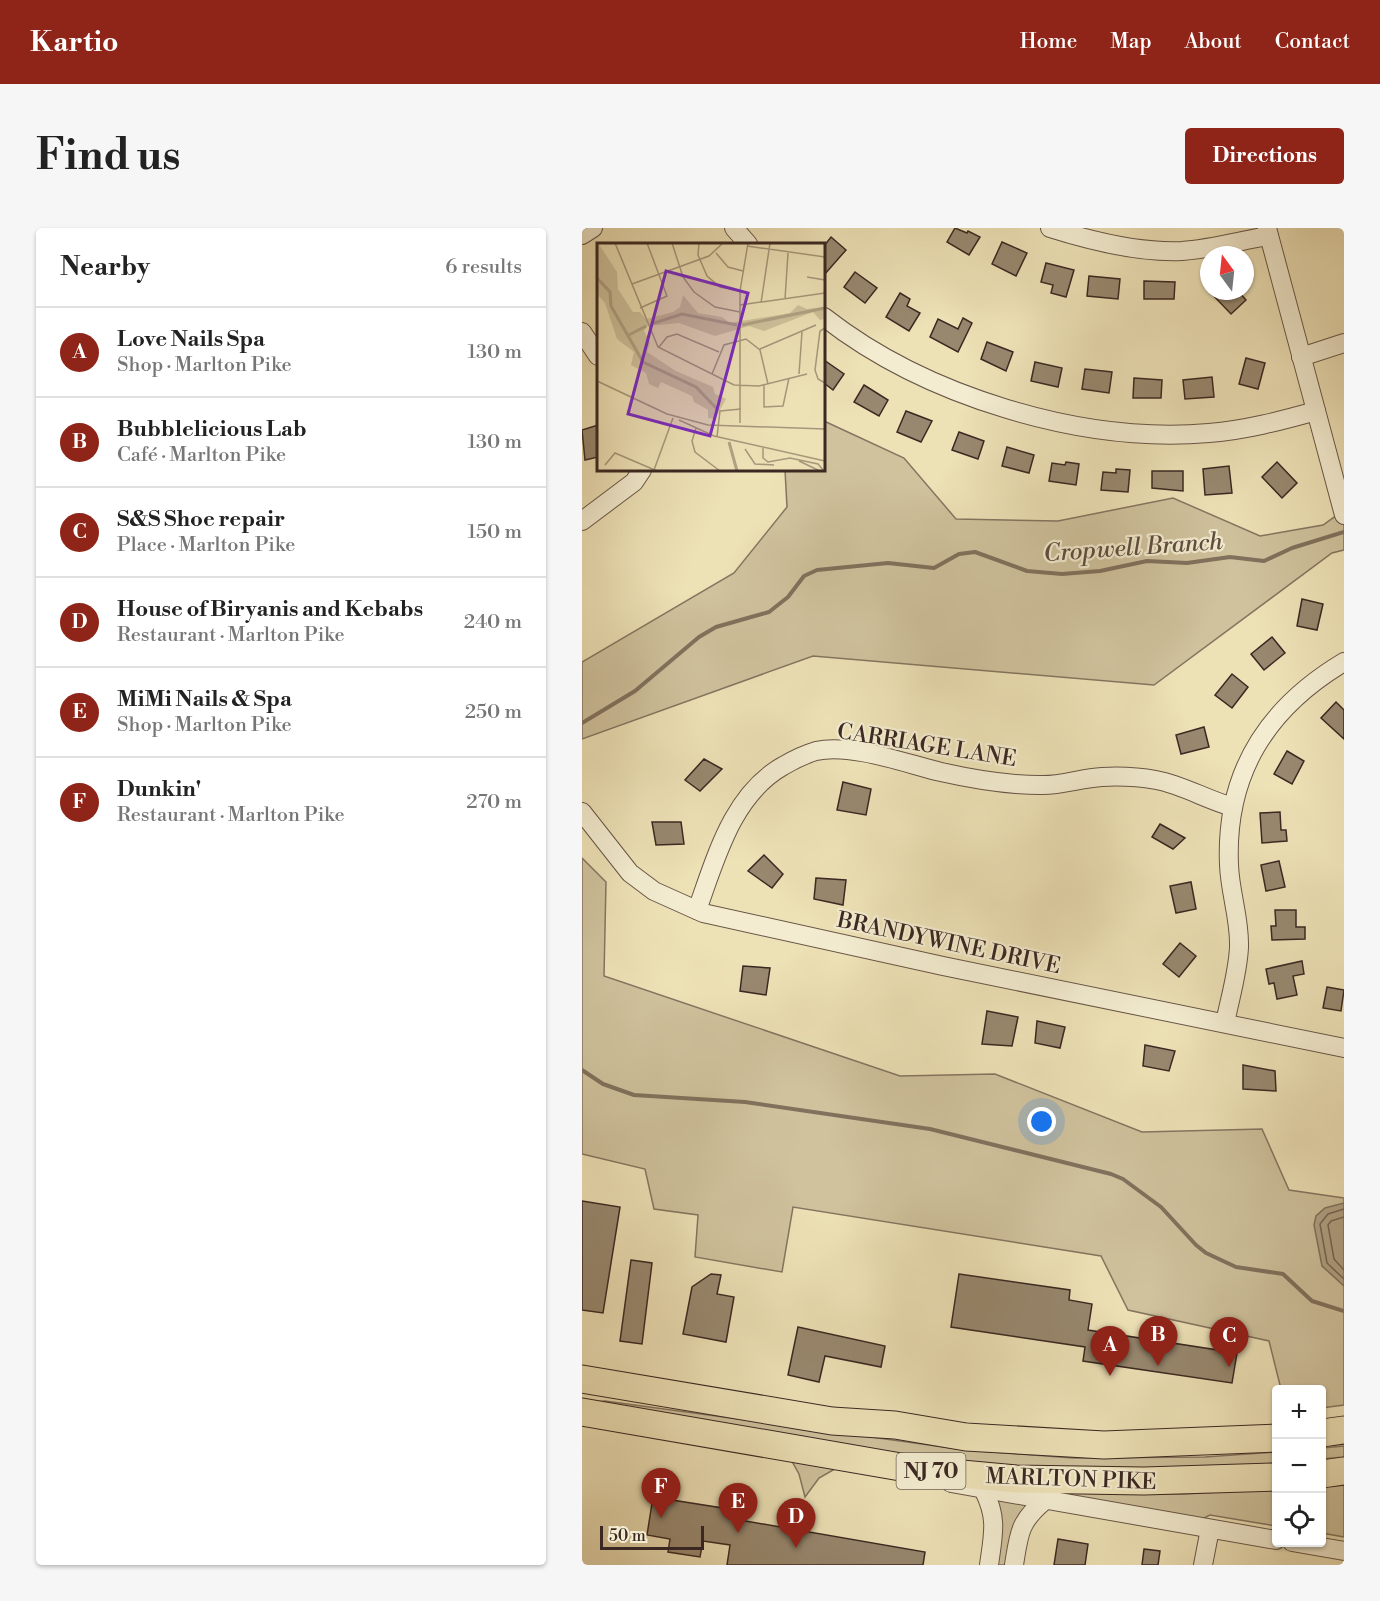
<!DOCTYPE html>
<meta charset="utf-8">
<style>
:root{--surface:#fff;--page:#f6f6f6;--text:#222;--muted:#767676;--line:#e0e0e0;--accent:#8f2418}
body{margin:0;font-family:"Libre Bodoni",serif;background:var(--page);color:var(--text)}
.controls{position:absolute;right:18px;bottom:18px;display:grid;overflow:hidden;border-radius:6px;box-shadow:0 2px 4px #0004}
.controls button{width:54px;height:54px;display:grid;place-items:center;padding:0;border:0;border-bottom:2px solid var(--line);background:var(--surface);color:var(--text);font:30px sans-serif}
.compass{position:absolute;left:618px;top:18px;width:54px;height:54px;border-radius:50%;background:var(--surface);box-shadow:0 2px 4px #0004;rotate:345deg}
.scale{position:absolute;left:18px;bottom:15px;width:104px;box-sizing:border-box;padding-left:6px;border:3px solid #3b2822;border-top:0;font-size:16px;line-height:21px;white-space:nowrap;color:#3b2822;-webkit-text-stroke:4px #f3ecd0;paint-order:stroke}
.you{position:absolute;left:460px;top:894px;width:21px;height:21px;margin:-15px;border:4px solid #fff;border-radius:50%;background:#1a73e8;box-shadow:0 0 0 9px #1a73e833}
.badge{display:grid;place-items:center;width:39px;height:39px;border-radius:50%;background:var(--accent);color:#fff;font-size:20px;font-weight:700}
.pin{position:absolute;translate:-50% -50px;filter:drop-shadow(0 2px 3px #0008)}
.pin::after{content:'';position:absolute;top:32px;width:21px;height:18px;background:inherit;clip-path:polygon(0 0,100% 0,50% 100%)}
.list{margin:0;padding:0;list-style:none}
h2{display:flex;justify-content:space-between;align-items:center;height:78px;margin:0;padding:0 24px;font-size:26px}
h2 small{font-size:20px;font-weight:400;color:var(--muted)}
.list li{display:grid;grid-template-columns:39px 1fr auto;gap:18px;align-items:center;box-sizing:border-box;height:90px;padding:0 24px;border-top:2px solid var(--line)}
.list b{display:block;font-size:22px;white-space:nowrap}
.list p{margin:0;font-size:20px;white-space:nowrap;color:var(--muted)}
.list em{font-size:20px;font-style:normal;color:var(--muted)}
.icon{flex:none;width:33px;height:33px;fill:none;stroke:currentColor;stroke-width:2;stroke-linecap:round;stroke-linejoin:round}
.map{position:relative;flex:none;width:762px;height:1337px;overflow:hidden;border-radius:6px}
header{display:flex;align-items:center;gap:36px;box-sizing:border-box;height:84px;padding:0 30px;background:var(--accent);color:#fff}
header strong{font-size:28px}
nav{display:flex;gap:33px;margin-inline-start:auto;font-size:21px}
.intro{display:flex;align-items:center;justify-content:space-between;box-sizing:border-box;height:144px;padding:0 36px}
h1{margin:0;font-size:42px}
.button{padding:15px 27px;border-radius:6px;background:var(--accent);color:#fff;font-size:21px;font-weight:700}
main{display:flex;gap:36px;padding:0 36px}
aside{flex:1;background:var(--surface);border-radius:6px;box-shadow:0 2px 4px #0004}
.map>svg:first-child{display:block}
.green{fill:#cfc29d;stroke:#857560;stroke-width:1.5}
.water{fill:#b0a284;stroke:#81715d;stroke-width:1.5}
.lines{fill:none;stroke-linecap:round;stroke-linejoin:round}
.shore{stroke:#766553;stroke-width:1.5}
.stream{stroke:#81715d;stroke-width:4}
.building{fill:#98886f;stroke:#3b2822;stroke-width:1.5}
.minor-casing{stroke:#685647;stroke-width:20}
.highway-casing{stroke:#3b2822;stroke-width:29}
.minor{stroke:#f3ecd0;stroke-width:18}
.highway{stroke:#ede1b6;stroke-width:27}
.labels{text-anchor:middle;stroke-width:4.5;stroke-linejoin:round;paint-order:stroke}
.shield{fill:#f3ecd0;stroke:#726356;stroke-width:1.5}
.shield-label{font-size:21px;font-weight:bold;fill:#3b2822}
.street-label{font-size:22px;fill:#3b2822;stroke:#f3ecd0}
.water-label{font-size:24px;font-style:italic;fill:#5e4d3f;stroke:#f3ecd0}
.inset-river{fill:none;stroke:#b0a284;stroke-width:3}
.inset-road{fill:none;stroke:#a6977b;stroke-width:1.5}
.view{fill:#7b2cbf;fill-opacity:0.15;stroke:#7b2cbf;stroke-width:3}
.inset-edge{fill:none;stroke:#3b2822;stroke-width:3}
</style>
<header>
<strong>Kartio</strong>
<nav><a>Home</a><a>Map</a><a>About</a><a>Contact</a></nav>
</header>
<div class="intro"><h1>Find us</h1><a class="button">Directions</a></div>
<main>
<aside>
<h2>Nearby<small>6 results</small></h2>
<ul class="list">
<li><span class="badge">A</span><div><b>Love Nails Spa</b><p>Shop · Marlton Pike</p></div><em>130 m</em></li>
<li><span class="badge">B</span><div><b>Bubblelicious Lab</b><p>Café · Marlton Pike</p></div><em>130 m</em></li>
<li><span class="badge">C</span><div><b>S&amp;S Shoe repair</b><p>Place · Marlton Pike</p></div><em>150 m</em></li>
<li><span class="badge">D</span><div><b>House of Biryanis and Kebabs</b><p>Restaurant · Marlton Pike</p></div><em>240 m</em></li>
<li><span class="badge">E</span><div><b>MiMi Nails &amp; Spa</b><p>Shop · Marlton Pike</p></div><em>250 m</em></li>
<li><span class="badge">F</span><div><b>Dunkin'</b><p>Restaurant · Marlton Pike</p></div><em>270 m</em></li>
</ul>
</aside>
<div class="map">
<svg width="762" height="1337" viewBox="0 0 762 1337">
<rect width="100%" height="100%" fill="#ede1b6"/>
<filter id="stains"><feTurbulence type="fractalNoise" baseFrequency=".00333" numOctaves="4"/><feColorMatrix values="0 0 0 0 .2 0 0 0 0 .09 0 0 0 0 .02 0 0 0 .5 -.17"/></filter>
<radialGradient id="worn" r=".72"><stop offset=".6" stop-color="#630" stop-opacity="0"/><stop offset="1" stop-color="#630" stop-opacity=".3"/></radialGradient>
<g class="green">
<polygon points="242,193 322,230 374,291 476,293 591,270 678,308 741,297 762,282 762,322 750,325 572,457 231,428 0,511 0,434 152,345 205,279 203,242 242,242"/>
<polygon points="0,630 24,654 22,748 318,848 413,846 560,904 680,901 707,962 762,970 762,1177 740,1180 740,1162 699,1161 687,1113 546,1082 519,1028 211,979 200,1044 113,1029 116,987 72,981 63,941 0,926"/>
<polygon points="23,1173 384,1222 491,1230 623,1229 694,1224 694,1235 640,1240 520,1242 402,1236 273,1224 3,1175"/>
<polygon points="762,1218 762,1229 740,1231 740,1220"/>
<polygon points="207,1228 258,1238 237,1250 223,1269 217,1246"/>
<polygon points="762,1254 762,1309 740,1305 740,1256"/>
<polygon points="694,1261 694,1298 628,1287 616,1293 468,1265 601,1266"/>
<polygon points="402,1263 462,1273 432,1337 407,1337"/>
</g>
<polygon class="water" points="762,975 762,1058 740,1038 732,997 734,988 743,980"/>
<g class="lines">
<g class="shore">
<polyline points="762,981 746,986 738,996 745,1035 762,1051"/>
<polyline points="762,989 749,993 746,997 752,1031 762,1042"/>
</g>
<g class="stream">
<polyline points="0,495 53,463 117,409 134,399 187,384 206,369 222,348 235,342 306,335 352,340 377,326 393,324 445,343 480,346 518,343 565,333 605,335 648,329 682,333 710,320 762,304"/>
<polyline points="0,842 21,856 52,867 163,874 348,901 529,946 541,951 579,979 614,1017 624,1025 654,1039 701,1046 730,1073 762,1083"/>
</g>
</g>
<g class="building">
<polygon points="373,0 385,5 386,3 398,9 387,27 365,14"/>
<polygon points="249,9 264,22 242,47 242,18"/>
<polygon points="420,14 445,25 434,48 410,36"/>
<polygon points="464,35 492,42 484,69 469,65 471,57 459,54"/>
<polygon points="273,44 295,60 283,75 262,59"/>
<polygon points="507,48 538,51 536,71 505,68"/>
<polygon points="562,53 593,54 592,71 562,71"/>
<polygon points="627,63 656,63 664,72 649,86"/>
<polygon points="318,65 328,71 325,78 338,85 327,103 304,89"/>
<polygon points="381,90 390,95 376,124 348,109 356,91 376,101"/>
<polygon points="405,114 431,124 424,143 399,131"/>
<polygon points="664,130 683,135 676,161 657,156"/>
<polygon points="242,132 262,146 251,162 242,155"/>
<polygon points="453,134 480,140 476,159 449,153"/>
<polygon points="503,141 530,144 527,165 500,161"/>
<polygon points="630,149 632,169 603,171 601,152"/>
<polygon points="552,150 580,152 579,170 551,170"/>
<polygon points="282,157 306,172 297,188 272,174"/>
<polygon points="324,183 350,193 339,214 315,204"/>
<polygon points="16,197 16,229 3,232 0,202"/>
<polygon points="377,204 402,213 396,231 370,222"/>
<polygon points="425,219 452,227 447,245 420,238"/>
<polygon points="484,234 497,236 494,257 467,253 470,235 483,237"/>
<polygon points="695,234 715,255 700,270 680,249"/>
<polygon points="647,238 650,265 623,267 621,241"/>
<polygon points="534,241 548,242 546,264 519,262 521,244 534,245"/>
<polygon points="570,243 601,243 601,263 570,260"/>
<polygon points="720,371 741,376 735,402 715,398"/>
<polygon points="690,409 703,425 682,442 669,426"/>
<polygon points="650,446 666,459 650,480 633,467"/>
<polygon points="754,474 762,482 762,511 739,490"/>
<polygon points="622,499 627,519 599,526 594,507"/>
<polygon points="705,523 722,533 710,556 692,546"/>
<polygon points="122,531 140,541 118,563 103,552"/>
<polygon points="261,554 289,561 284,587 255,582"/>
<polygon points="698,584 699,602 704,602 705,613 680,615 678,585"/>
<polygon points="70,594 99,594 102,616 74,617"/>
<polygon points="578,596 603,610 591,621 570,609"/>
<polygon points="182,627 201,646 190,660 166,643"/>
<polygon points="697,633 703,659 684,663 679,637"/>
<polygon points="234,650 264,652 261,677 232,671"/>
<polygon points="609,654 614,681 594,685 588,658"/>
<polygon points="693,682 714,682 714,699 723,699 723,711 690,712 689,698 694,698"/>
<polygon points="598,715 614,728 597,749 581,736"/>
<polygon points="720,733 722,746 711,748 715,767 695,771 692,755 687,756 684,741"/>
<polygon points="161,738 188,740 184,767 158,763"/>
<polygon points="745,759 762,762 759,783 741,780"/>
<polygon points="405,783 436,789 430,818 400,816"/>
<polygon points="455,793 483,799 478,820 453,815"/>
<polygon points="563,817 593,823 587,843 561,838"/>
<polygon points="661,837 693,843 694,863 661,861"/>
<polygon points="0,973 38,979 21,1085 0,1082"/>
<polygon points="49,1032 70,1035 60,1116 38,1113"/>
<polygon points="129,1046 139,1047 135,1066 152,1069 144,1114 101,1106 110,1059"/>
<polygon points="377,1046 488,1062 487,1072 510,1076 506,1102 655,1125 650,1155 501,1133 503,1119 369,1099"/>
<polygon points="216,1099 303,1118 299,1139 243,1128 237,1154 206,1147"/>
<polygon points="71,1269 153,1282 152,1291 343,1324 341,1337 145,1337 148,1317 121,1313 118,1329 86,1324 88,1311 65,1307"/>
<polygon points="476,1311 506,1316 503,1337 472,1337"/>
<polygon points="562,1321 578,1323 576,1337 560,1337"/>
</g>
<g class="lines">
<g class="minor-casing">
<g id="minor">
<polyline points="152,0 166,16"/>
<path d="M468 0C509 13 556 25 600 23 629 21 657 13 686 8"/>
<polyline points="685,0 762,287"/>
<polyline points="0,7 11,0"/>
<path d="M242 89C343 168 499 216 627 205 664 202 698 193 734 183"/>
<polyline points="0,104 16,128"/>
<polyline points="719,129 762,115"/>
<polyline points="0,293 52,254 60,242"/>
<polyline points="0,584 48,645 72,663 121,685 361,738 762,820"/>
<path d="M115 682C134 630 150 567 201 538 211 532 224 526 234 523 269 515 325 536 359 544 390 551 425 557 458 557 479 558 499 550 520 549 538 548 557 549 574 552 601 557 625 572 651 579"/>
<path d="M643 795C648 770 656 744 657 719 658 691 648 665 647 637 643 545 685 480 762 434"/>
<polyline points="369,1255 694,1312"/>
<path d="M402 1263C416 1291 411 1307 407 1337"/>
<polyline points="710,1314 762,1323"/>
<path d="M432 1337C437 1306 437 1294 462 1273"/>
<polyline points="621,1337 628,1301"/>
</g>
</g>
<g class="highway-casing">
<g id="highway">
<polyline points="0,1151 250,1193 313,1197 384,1209 522,1217 694,1210"/>
<polyline points="0,1184 336,1242 434,1251 562,1253 694,1249"/>
<polyline points="740,1205 762,1202"/>
<polyline points="740,1246 762,1243"/>
</g>
</g>
<use href="#minor" class="minor"/>
<use href="#highway" class="highway"/>
</g>
<g class="labels">
<rect class="shield" x="314.5" y="1225" width="69" height="36" rx="4.5"/>
<g class="shield-label">
<text x="349" y="1250">NJ 70</text>
</g>
<g class="street-label">
<text transform="translate(345 516) rotate(9)" y="8">CARRIAGE LANE</text>
<text transform="translate(367 714) rotate(12)" y="8">BRANDYWINE DRIVE</text>
<text transform="translate(489 1250) rotate(2)" y="8">MARLTON PIKE</text>
</g>
<g class="water-label">
<text transform="translate(551 319) rotate(-4)" y="8">Cropwell Branch</text>
</g>
</g>
<g transform="translate(15 15)">
<rect width="228" height="228" fill="#ede1b6"/>
<path d="M1 0 20 29 21 46 36 69H43L49 76 76 69 83 64 86 52 101 70 125 74 133 80 193 70 201 62 210 66 228 64V76L223 77 216 69 167 88 152 83 118 93 82 80 51 83 47 88 53 99 50 109 79 128 116 144 118 151 129 156 118 176 111 175V167L97 159 95 153 64 139 61 145 52 141 49 130 34 122 37 109 20 96 8 60 0 51Z" fill="#cfc29d"/>
<path class="inset-river" d="M0 35 13 49 14 63 46 119 99 144 121 167M54 81 85 71 140 82M145 82 228 65M30 93 49 83M132 199 140 228"/>
<path class="inset-road" d="M18 0 61 104 137 142 162 143 210 131M75 0 86 34 97 49 118 64 143 69M102 0 101 12 110 33 123 44 143 48M150 3 228 14M119 10 131 24 146 28M210 34 228 37M35 41 112 13 126 0M188 56 191 10M164 60 173 0M143 62 228 50M43 65 70 53 50 0M228 85 223 88 218 127 221 136 228 140M62 104 70 94 80 91 122 109M163 106 219 82M115 131 127 102 149 96 163 107 171 141M202 131 205 89M0 138 70 171 111 182 228 186M167 141V164L186 163 192 135M82 177 117 193 228 218M143 180V48L151 0M99 185 95 198 98 209 123 228M120 194 123 168 144 166M166 205V215L171 219 193 215 221 221 227 228M148 206 158 221 177 222M202 218 223 228M8 222 18 210 60 228M57 227 76 175"/>
<path class="view" d="M69 28 151 50 113 193 31 171Z"/>
<rect width="228" height="228" class="inset-edge"/>
</g>
<rect width="100%" height="100%" filter="url(#stains)"/>
<rect width="100%" height="100%" fill="url(#worn)"/>
</svg>
<div class="controls">
<button>+</button>
<button>−</button>
<button><svg class="icon" aria-label="locate" viewBox="0 0 24 24"><circle cx="12" cy="12" r="6"/><path d="M12 2v4M12 18v4M2 12h4M18 12h4"/></svg></button>
</div>
<svg class="compass" viewBox="-18 -18 36 36"><path d="M0-13l5 13h-10z" fill="#e53935"/><path d="M0 13l5-13h-10z" fill="#767676"/></svg>
<div class="scale">50 m</div>
<div class="you"></div>
<div class="pin badge" style="left:528px;top:1148px">A</div>
<div class="pin badge" style="left:576px;top:1138px">B</div>
<div class="pin badge" style="left:647px;top:1139px">C</div>
<div class="pin badge" style="left:214px;top:1320px">D</div>
<div class="pin badge" style="left:156px;top:1305px">E</div>
<div class="pin badge" style="left:79px;top:1290px">F</div>
</div>
</main>
